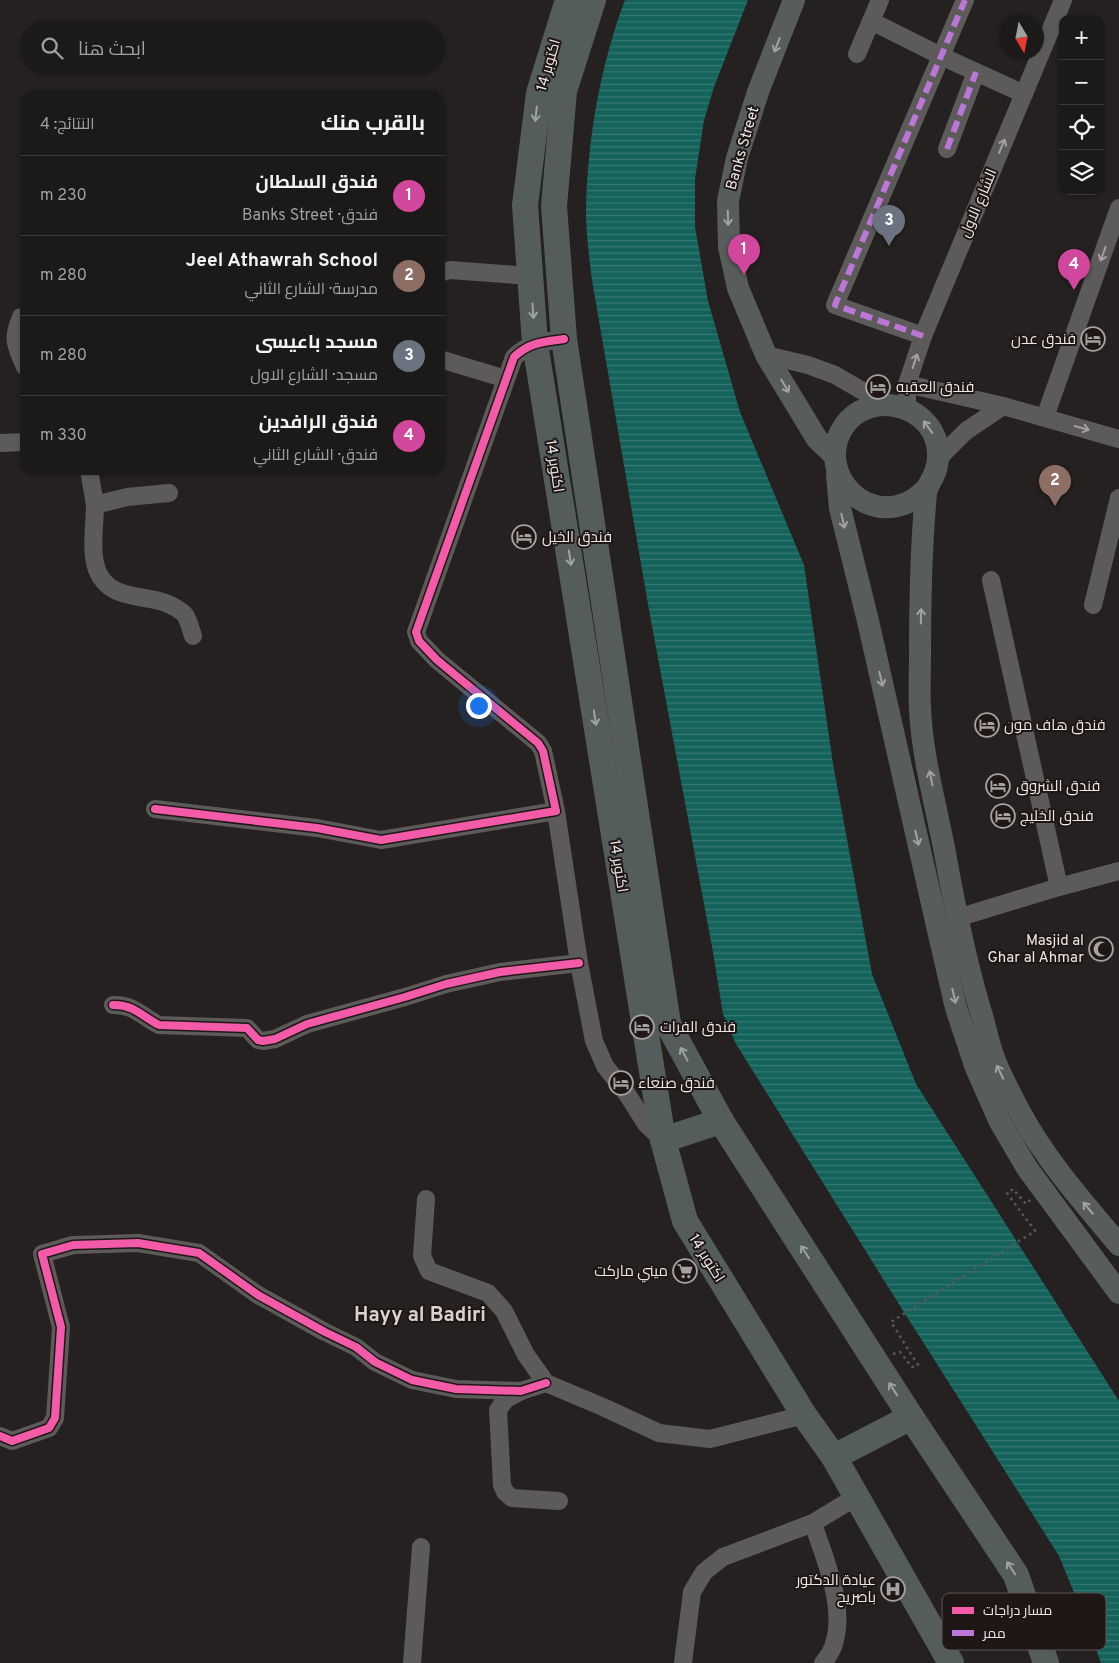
<!DOCTYPE html>
<html lang="ar">
<meta charset="utf-8">
<style>
:root{--surface:#1c1919;--page:#292626;--text:#f1f3f6;--muted:#a0a0a2;--line:#3a3838;--accent:#a7a2a2}
body{margin:0;font-family:Overpass,Cairo,sans-serif;background:var(--page);color:var(--text);direction:rtl}
.controls{position:absolute;right:15px;top:15px;display:grid;overflow:hidden;border-radius:10px;box-shadow:0 1px 4px #0004}
.controls button{width:45px;height:45px;display:grid;place-items:center;padding:0;border:0;border-bottom:1px solid var(--line);background:var(--surface);color:var(--text);font:25px sans-serif}
.compass{position:absolute;left:999px;top:15px;width:45px;height:45px;border-radius:50%;background:var(--surface);box-shadow:0 1px 4px #0004;rotate:170deg}
.you{position:absolute;left:478px;top:705px;width:18px;height:18px;margin:-12px;border:4px solid #fff;border-radius:50%;background:#1a73e8;box-shadow:0 0 0 8px #1a73e833}
.badge{display:grid;place-items:center;width:32px;height:32px;border-radius:50%;background:var(--accent);color:#fff;font-size:16px;font-weight:700}
.pin{position:absolute;translate:-50% -41px;filter:drop-shadow(0 1px 2px #0008)}
.pin::after{content:'';position:absolute;top:26px;width:18px;height:15px;background:inherit;clip-path:polygon(0 0,100% 0,50% 100%)}
.list{margin:0;padding:0;list-style:none}
h2{display:flex;justify-content:space-between;align-items:center;height:65px;margin:0;padding:0 20px;font-size:21px}
h2 small{font-size:16px;font-weight:400;color:var(--muted)}
.list li{display:grid;grid-template-columns:32px 1fr auto;gap:15px;align-items:center;box-sizing:border-box;height:80px;padding:0 20px;border-top:1px solid var(--line)}
.list b{display:block;font-size:19px;white-space:nowrap}
.list p{margin:0;font-size:16px;white-space:nowrap;color:var(--muted)}
.list em{font-size:16px;font-style:normal;color:var(--muted)}
.icon{flex:none;width:28px;height:28px;fill:none;stroke:currentColor;stroke-width:2;stroke-linecap:round;stroke-linejoin:round}
.map{position:relative;flex:none;width:1119px;height:1663px;overflow:hidden;direction:ltr}
.search{position:absolute;background:var(--surface);box-shadow:0 1px 4px #0004;left:20px;top:20px;width:425px;height:55px;display:flex;align-items:center;gap:12px;box-sizing:border-box;padding:0 18px;border-radius:28px;color:var(--muted);font-size:19px}
.panel{position:absolute;background:var(--surface);box-shadow:0 1px 4px #0004;left:20px;top:90px;width:425px;height:385px;border-radius:15px;direction:rtl}
.map>svg:first-child{display:block}
.water{fill:url(#water-rules)}
.lines{fill:none;stroke-linecap:round;stroke-linejoin:round}
.path{stroke:#5b5858;stroke-width:2.5;stroke-dasharray:2.5 4;stroke-linecap:butt}
.minor{stroke:#5d5a5a;stroke-width:18}
.major{stroke:#585d5c;stroke-width:22}
.highway{stroke:#555d5c;stroke-width:26}
.quiet{stroke:#ba77d6;stroke-width:6;stroke-dasharray:12 6;stroke-linecap:butt}
.cycleway-casing{stroke:#1e1716;stroke-width:11}
.cycleway{stroke:#f35aa7;stroke-width:8}
.oneway{stroke:#a2a2a2}
.oneway2{stroke:#a1a2a2}
.oneway3{stroke:#a5a1a0}
.labels{text-anchor:middle;stroke-width:4;stroke-linejoin:round;paint-order:stroke}
.street-label{font-size:15px;fill:#ede8e7;stroke:#1e1716}
.poi-label{font-size:15px;fill:#ede8e7;stroke:#1e1716;text-anchor:start}
.district-label{font-size:20px;font-weight:bold;fill:#dbd1cf;stroke:#1e1716}
.key{fill:#1e1716;stroke:#5c5655;stroke-width:1}
.key-label{font-size:14px;fill:#ede8e7}
</style>
<div class="map">
<svg width="1119" height="1663" viewBox="0 0 1119 1663">
<defs>
<pattern id="water-rules" width="6" height="5" patternUnits="userSpaceOnUse" patternTransform="scale(1.25)"><rect width="6" height="5" fill="#14635a"/><path d="M0 2.5h6" fill="none" stroke="#367972"/></pattern>
</defs>
<rect width="100%" height="100%" fill="#252121"/>
<path class="water" d="M625 0H748L714 87 704 120 695 179V227L708 301 740 412 804 565 833 764 872 974 916 1084 1119 1401V1663H1101L1089 1629 1059 1556 902 1309 736 1044 723 1014 713 952 649 610 592 280C589 257 586 232 586 208 588 137 600 67 625 0Z"/>
<g class="lines">
<polyline class="path" points="893,1354 900,1352 912,1367 918,1365 891,1322 1035,1231 1007,1193 1013,1189 1026,1204 1030,1200"/>
<g class="minor">
<polyline points="871,21 941,56 1024,94"/>
<polyline points="857,54 880,0"/>
<polyline points="947,149 976,72"/>
<polyline points="440,273 450,270 530,276"/>
<path d="M25 316 21 317C11 340 16 345 25 367"/>
<polyline points="923,336 835,305 965,0"/>
<polyline points="766,355 808,365 835,375 885,404"/>
<polyline points="440,359 506,379"/>
<polyline points="907,384 1003,406 1119,439"/>
<polyline points="907,409 907,384 923,336 1063,0"/>
<polyline points="1045,417 1119,208"/>
<polyline points="0,443 25,442"/>
<polyline points="938,459 966,431 1003,406"/>
<polyline points="89,470 95,505 127,497 169,493"/>
<path d="M95 505C95 525 90 550 97 570 111 605 150 591 176 608 179 610 183 612 185 615 189 621 191 630 193 636"/>
<polyline points="991,580 1059,887"/>
<polyline points="1093,605 1119,498"/>
<path d="M155 809 317 828 381 840 556 811 543 751 538 743 437 660 419 641 416 632 514 357C530 342 543 342 564 339"/>
<polyline points="556,811 579,963 594,1041 605,1066 627,1094 646,1124 663,1140"/>
<polyline points="957,918 1059,887 1119,871"/>
<path d="M113 1005C133 1004 143 1017 159 1025L247 1028 258 1040 263 1041 275 1039 307 1024 405 997 446 984 500 972 579 963"/>
<polyline points="426,1199 422,1256 429,1271 488,1293 504,1311 526,1355 546,1383 603,1407 659,1433 710,1439 804,1415"/>
<polyline points="521,1391 506,1399 498,1410 502,1485 505,1492 512,1498 559,1501"/>
<polyline points="0,1436 12,1441 49,1428 55,1418 61,1327 42,1254 73,1245 138,1243 199,1253 258,1295 325,1332 356,1347 375,1362 412,1380 456,1389 521,1391 546,1383"/>
<path d="M813 1523C825 1561 847 1607 833 1647 831 1652 827 1658 823 1663"/>
<polyline points="412,1663 421,1547"/>
<polyline points="683,1663 692,1592 704,1572 723,1557 813,1523 856,1497"/>
</g>
<g class="major">
<polyline points="794,0 758,92 737,158 728,201 729,247 738,288 766,355 817,439 834,455"/>
<polyline points="837,474 840,508 868,621 938,930 956,1008 976,1068 1000,1122 1027,1168 1119,1293"/>
<path d="M927 488C920 495 913 501 904 504 858 521 816 467 844 426 868 391 927 402 937 444 939 455 938 467 933 477 930 483 927 486 926 493 921 547 920 603 920 657 920 674 919 691 920 708 922 756 936 806 945 853 955 909 966 965 983 1019 987 1034 990 1049 996 1063 1003 1080 1012 1097 1021 1114 1047 1162 1084 1203 1119 1245"/>
</g>
<g class="highway">
<polyline points="568,0 539,93 525,205 535,343 663,1140 685,1221 804,1415 834,1457 951,1663"/>
<polyline points="593,0 564,91 554,206 564,339 668,1024 721,1121 911,1417 1016,1575 1046,1663"/>
<polyline points="663,1140 721,1121"/>
<polyline points="834,1457 911,1417"/>
</g>
<g class="quiet">
<polyline points="947,149 976,72"/>
<polyline points="923,336 835,305 965,0"/>
</g>
<g class="cycleway-casing">
<g id="cycleway">
<path d="M155 809 317 828 381 840 556 811 543 751 538 743 437 660 419 641 416 632 514 357C530 342 543 342 564 339"/>
<path d="M113 1005C133 1004 143 1017 159 1025L247 1028 258 1040 263 1041 275 1039 307 1024 405 997 446 984 500 972 579 963"/>
<polyline points="0,1436 12,1441 49,1428 55,1418 61,1327 42,1254 73,1245 138,1243 199,1253 258,1295 325,1332 356,1347 375,1362 412,1380 456,1389 521,1391 546,1383"/>
</g>
</g>
<use href="#cycleway" class="cycleway"/>
</g>
<defs><path id="oneway-shaft" d="M-6 0H5M1.5-3L5.5 0L1.5 3" fill="none" stroke-width="1.6" stroke-linecap="round" stroke-linejoin="round" transform="scale(1.25)"/></defs>
<g class="oneway">
<use href="#oneway-shaft" transform="translate(777 45) rotate(111)"/>
<use href="#oneway-shaft" transform="translate(728 218) rotate(88)"/>
<use href="#oneway-shaft" transform="translate(785 386) rotate(59)"/>
<use href="#oneway-shaft" transform="translate(928 427) rotate(-126)"/>
<use href="#oneway-shaft" transform="translate(843 521) rotate(77)"/>
<use href="#oneway-shaft" transform="translate(921 616) rotate(-89)"/>
<use href="#oneway-shaft" transform="translate(881 679) rotate(77)"/>
<use href="#oneway-shaft" transform="translate(931 778) rotate(-101)"/>
<use href="#oneway-shaft" transform="translate(917 838) rotate(77)"/>
<use href="#oneway-shaft" transform="translate(954 996) rotate(77)"/>
<use href="#oneway-shaft" transform="translate(1000 1072) rotate(-116)"/>
<use href="#oneway-shaft" transform="translate(1088 1208) rotate(-130)"/>
</g>
<g class="oneway2">
<use href="#oneway-shaft" transform="translate(536 114) rotate(97)"/>
<use href="#oneway-shaft" transform="translate(533 311) rotate(86)"/>
<use href="#oneway-shaft" transform="translate(570 558) rotate(81)"/>
<use href="#oneway-shaft" transform="translate(595 718) rotate(81)"/>
<use href="#oneway-shaft" transform="translate(684 1054) rotate(-118)"/>
<use href="#oneway-shaft" transform="translate(805 1252) rotate(-123)"/>
<use href="#oneway-shaft" transform="translate(893 1389) rotate(-123)"/>
<use href="#oneway-shaft" transform="translate(1011 1568) rotate(-123)"/>
</g>
<g class="oneway3">
<use href="#oneway-shaft" transform="translate(1002 146) rotate(-67)"/>
<use href="#oneway-shaft" transform="translate(1103 254) rotate(110)"/>
<use href="#oneway-shaft" transform="translate(915 361) rotate(-72)"/>
<use href="#oneway-shaft" transform="translate(1082 428) rotate(16)"/>
</g>
<defs>
<g id="hotel-ring" transform="scale(1.25)"><circle r="9.5" fill="#1e1716" stroke="#a7a2a2" stroke-width="1.5"/><path d="M-6-4.5h1.5V1H6V5H4.5V3h-9V5H-6ZM-4 0a1.8 1.8 0 1 1 3.6 0ZM.5 0V-2.5h3Q6-2.5 6 0Z" fill="#a7a2a2"/></g>
<g id="mosque-ring" transform="scale(1.25)"><circle r="9.5" fill="#1e1716" stroke="#a7a2a2" stroke-width="1.5"/><path d="M3.5-4.9A6 6 0 1 0 3.5 4.9A5 5 0 1 1 3.5-4.9Z" fill="#a7a2a2"/></g>
<g id="supermarket-ring" transform="scale(1.25)"><circle r="9.5" fill="#1e1716" stroke="#a7a2a2" stroke-width="1.5"/><path d="M-6-5.5h2.5l.6 2H6L4.5 2H-2.5L-4.4-4H-6ZM-1.5 3.2a1.3 1.3 0 1 0 .1 0ZM3 3.2a1.3 1.3 0 1 0 .1 0Z" fill="#a7a2a2"/></g>
<g id="hospital-ring" transform="scale(1.25)"><circle r="9.5" fill="#1e1716" stroke="#a7a2a2" stroke-width="1.5"/><path d="M-5-5h3v3.5h4V-5h3V5h-3V1.5h-4V5h-3Z" fill="#a7a2a2"/></g>
</defs>
<g fill-rule="evenodd">
<use href="#hotel-ring" x="1093" y="339"/>
<use href="#hotel-ring" x="878" y="387"/>
<use href="#hotel-ring" x="524" y="537"/>
<use href="#hotel-ring" x="987" y="725"/>
<use href="#hotel-ring" x="998" y="786"/>
<use href="#hotel-ring" x="1003" y="816"/>
<use href="#mosque-ring" x="1101" y="949"/>
<use href="#hotel-ring" x="642" y="1027"/>
<use href="#hotel-ring" x="621" y="1083"/>
<use href="#supermarket-ring" x="685" y="1271"/>
<use href="#hospital-ring" x="893" y="1589"/>
</g>
<g class="labels">
<g class="street-label">
<text transform="translate(548 65) rotate(-74)" y="5">14 اكتوبر</text>
<text transform="translate(742 148) rotate(-74)" y="5">Banks Street</text>
<text transform="translate(978 203) rotate(-67)" y="5">الشارع الاول</text>
<text transform="translate(555 466) rotate(81)" y="5">14 اكتوبر</text>
<text transform="translate(619 866) rotate(81)" y="5">14 اكتوبر</text>
<text transform="translate(707 1258) rotate(58)" y="5">14 اكتوبر</text>
</g>
<g class="poi-label">
<text x="1076" y="344" text-anchor="end">فندق عدن</text>
<text x="896" y="392">فندق العقبه</text>
<text x="542" y="542">فندق الخيل</text>
<text x="1004" y="730">فندق هاف مون</text>
<text x="1016" y="791">فندق الشروق</text>
<text x="1020" y="821">فندق الخليج</text>
<text x="1084" y="945" text-anchor="end">Masjid al<tspan x="1084" dy="17">Ghar al Ahmar</tspan></text>
<text x="660" y="1032">فندق الفرات</text>
<text x="638" y="1088">فندق صنعاء</text>
<text x="668" y="1276" text-anchor="end">ميني ماركت</text>
<text x="876" y="1585" text-anchor="end">عيادة الدكتور<tspan x="876" dy="17">باصريح</tspan></text>
</g>
<g class="district-label">
<text x="420" y="1321">Hayy al Badiri</text>
</g>
</g>
<rect x="942" y="1593" width="164" height="57" rx="8" class="key"/>
<rect x="952" y="1607" width="22" height="7" fill="#f35aa7"/>
<rect x="952" y="1630" width="22" height="6" fill="#ba77d6"/>
<g class="key-label">
<text x="983" y="1615">مسار دراجات</text>
<text x="983" y="1638">ممر</text>
</g>
</svg>
<div class="controls">
<button>+</button>
<button>−</button>
<button><svg class="icon" aria-label="locate" viewBox="0 0 24 24"><circle cx="12" cy="12" r="6"/><path d="M12 2v4M12 18v4M2 12h4M18 12h4"/></svg></button>
<button><svg class="icon" aria-label="layers" viewBox="0 0 24 24"><path d="M12 4l9 5-9 5-9-5zM3 14l9 5 9-5"/></svg></button>
</div>
<svg class="compass" viewBox="-18 -18 36 36"><path d="M0-13l5 13h-10z" fill="#e53935"/><path d="M0 13l5-13h-10z" fill="#a0a0a2"/></svg>
<div class="you"></div>
<div class="pin badge" style="left:744px;top:275px;background:#d1479c">1</div>
<div class="pin badge" style="left:1055px;top:506px;background:#8d6e63">2</div>
<div class="pin badge" style="left:889px;top:246px;background:#6b7280">3</div>
<div class="pin badge" style="left:1074px;top:290px;background:#d1479c">4</div>
<div class="search"><svg class="icon" aria-label="search" viewBox="0 0 24 24"><circle cx="10" cy="10" r="6"/><path d="M15 15l6 6"/></svg>ابحث هنا</div>
<section class="panel">
<h2>بالقرب منك<small>النتائج: 4</small></h2>
<ul class="list">
<li><span class="badge" style="background:#d1479c">1</span><div><b>فندق السلطان</b><p>فندق · Banks Street</p></div><em>230 m</em></li>
<li><span class="badge" style="background:#8d6e63">2</span><div><b>Jeel Athawrah School</b><p>مدرسة · الشارع الثاني</p></div><em>280 m</em></li>
<li><span class="badge" style="background:#6b7280">3</span><div><b>مسجد باعيسى</b><p>مسجد · الشارع الاول</p></div><em>280 m</em></li>
<li><span class="badge" style="background:#d1479c">4</span><div><b>فندق الرافدين</b><p>فندق · الشارع الثاني</p></div><em>330 m</em></li>
</ul>
</section>
</div>
